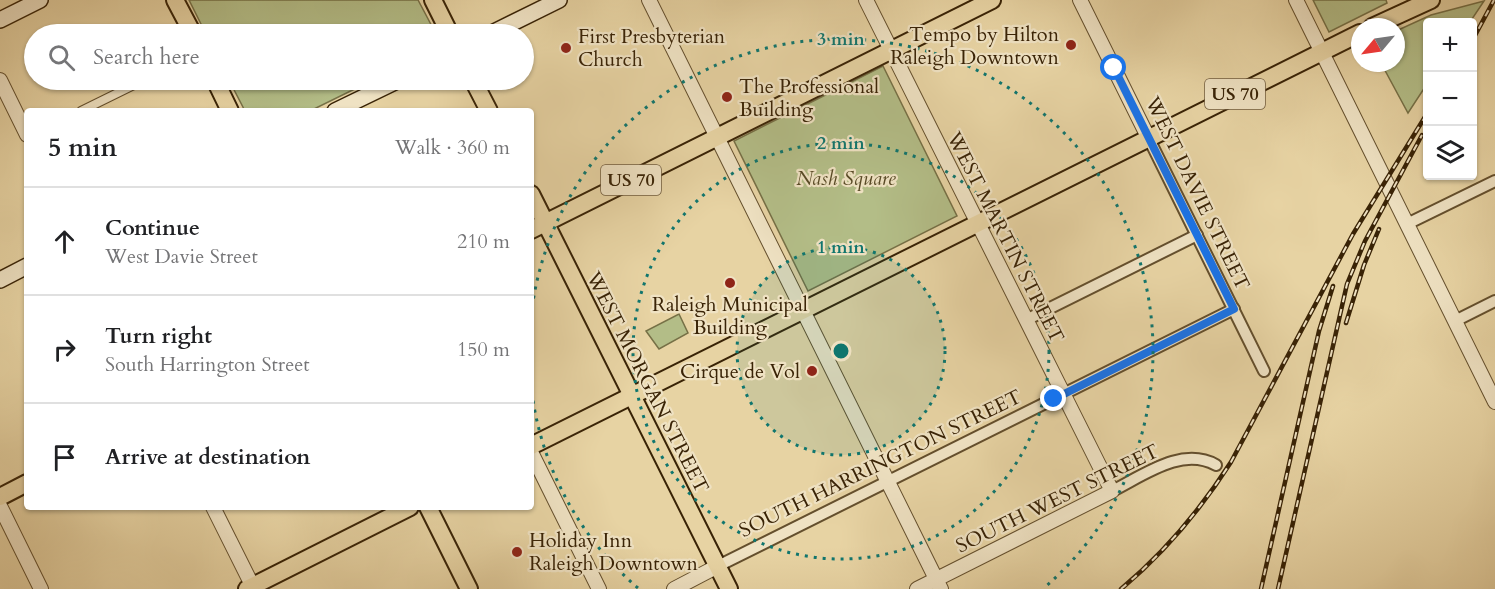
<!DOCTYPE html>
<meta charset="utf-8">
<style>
:root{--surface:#fff;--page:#f2f2f2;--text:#202124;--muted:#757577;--line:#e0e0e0}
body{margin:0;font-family:Cardo,serif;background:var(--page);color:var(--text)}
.controls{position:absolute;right:18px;top:18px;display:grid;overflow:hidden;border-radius:6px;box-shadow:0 2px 4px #0004}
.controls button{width:54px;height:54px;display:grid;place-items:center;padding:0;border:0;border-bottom:2px solid var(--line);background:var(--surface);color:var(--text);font:30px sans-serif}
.compass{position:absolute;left:1351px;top:18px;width:54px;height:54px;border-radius:50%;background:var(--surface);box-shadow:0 2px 4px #0004;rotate:241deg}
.stop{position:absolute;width:18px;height:18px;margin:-14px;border:4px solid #1a73e8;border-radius:50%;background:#fff}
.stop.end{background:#1a73e8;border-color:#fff;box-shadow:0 2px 6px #0008}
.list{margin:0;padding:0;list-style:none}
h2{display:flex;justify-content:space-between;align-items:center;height:78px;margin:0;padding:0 24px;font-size:26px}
h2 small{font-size:20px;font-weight:400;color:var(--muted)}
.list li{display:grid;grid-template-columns:39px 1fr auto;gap:18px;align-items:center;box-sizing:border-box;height:108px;padding:0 24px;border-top:2px solid var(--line)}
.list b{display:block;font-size:22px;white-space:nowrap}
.list p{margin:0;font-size:20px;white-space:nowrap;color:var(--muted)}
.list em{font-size:20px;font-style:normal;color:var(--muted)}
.icon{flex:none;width:33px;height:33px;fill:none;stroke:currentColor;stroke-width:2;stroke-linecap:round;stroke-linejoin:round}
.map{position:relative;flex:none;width:1495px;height:589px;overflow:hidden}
.search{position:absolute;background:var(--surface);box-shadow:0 2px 4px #0004;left:24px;top:24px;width:510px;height:66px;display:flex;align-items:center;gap:15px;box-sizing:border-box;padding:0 21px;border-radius:33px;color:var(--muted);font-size:22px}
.panel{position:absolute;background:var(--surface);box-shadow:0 2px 4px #0004;left:24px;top:108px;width:510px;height:402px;border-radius:6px}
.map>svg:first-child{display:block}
.green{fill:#b3bd87;stroke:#767046;stroke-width:1.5}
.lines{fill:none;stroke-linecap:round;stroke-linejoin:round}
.pedestrian-casing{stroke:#644f2d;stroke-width:10}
.minor-casing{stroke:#644f2d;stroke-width:14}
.tertiary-casing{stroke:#644f2d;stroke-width:16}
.secondary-casing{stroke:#392306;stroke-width:18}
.primary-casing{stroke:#392306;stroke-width:20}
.pedestrian{stroke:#efe2c3;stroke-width:8}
.minor{stroke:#efe2c3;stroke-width:10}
.tertiary{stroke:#efe2c3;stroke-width:14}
.secondary{stroke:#efe2c3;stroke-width:15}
.primary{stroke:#e7d3a3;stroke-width:16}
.rail-casing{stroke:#392306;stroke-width:4.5}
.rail{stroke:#efe2c3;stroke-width:2;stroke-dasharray:7;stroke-linecap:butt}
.route{stroke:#1a73e8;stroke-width:8}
.ring{fill:none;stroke:#0f766e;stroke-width:3;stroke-dasharray:3 6}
.poi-dot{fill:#8f2418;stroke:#efe2c3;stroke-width:2}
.labels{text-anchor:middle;stroke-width:4.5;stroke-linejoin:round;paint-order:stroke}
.shield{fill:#efe2c3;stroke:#705c3f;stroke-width:1.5}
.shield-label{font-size:18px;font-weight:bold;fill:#392306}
.poi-label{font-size:20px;fill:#392306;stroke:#efe2c3;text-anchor:start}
.park-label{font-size:20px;font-style:italic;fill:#584a26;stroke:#efe2c3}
.street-label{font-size:20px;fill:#392306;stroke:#efe2c3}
.centre{fill:#0f766e;stroke:#efe2c3;stroke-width:3}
.ring-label{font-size:18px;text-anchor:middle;font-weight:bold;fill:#0f766e;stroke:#efe2c3;stroke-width:4.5;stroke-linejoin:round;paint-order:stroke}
</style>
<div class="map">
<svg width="1495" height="589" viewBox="0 0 1495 589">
<rect width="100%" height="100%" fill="#e7d3a3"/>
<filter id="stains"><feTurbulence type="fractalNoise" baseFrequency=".00333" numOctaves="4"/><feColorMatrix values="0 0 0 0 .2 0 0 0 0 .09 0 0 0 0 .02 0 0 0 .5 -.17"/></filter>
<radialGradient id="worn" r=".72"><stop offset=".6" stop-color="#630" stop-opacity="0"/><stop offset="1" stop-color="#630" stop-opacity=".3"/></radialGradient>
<g class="green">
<polygon points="189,0 418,0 436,34 206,34"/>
<polygon points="1313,0 1386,0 1387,3 1329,32"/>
<polygon points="1484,1 1470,22 1428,22 1427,84 1408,113 1381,63 1396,63 1396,31 1431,15"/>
<polygon points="883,66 957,216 808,291 734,141"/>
<polygon points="229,80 373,80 310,111 245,111"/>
<polygon points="679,314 688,333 659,349 646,331"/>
</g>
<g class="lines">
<g class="pedestrian-casing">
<polyline id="pedestrian" points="81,111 144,80"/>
</g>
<g class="minor-casing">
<g id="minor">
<polyline points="1148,137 1264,371"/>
<polyline points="1407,224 1495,181"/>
<polyline points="1026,320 1197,235"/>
<polyline points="1455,321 1495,301"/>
<path d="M1112 491C1144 475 1182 446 1216 465"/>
<polyline points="718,566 1234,309"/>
</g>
</g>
<g class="tertiary-casing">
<g id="tertiary">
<polyline points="649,0 941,589"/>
<polyline points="866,0 1112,491 917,589"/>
<polyline points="1080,0 1148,137"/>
<polyline points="1296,0 1495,402"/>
<polyline points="0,80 27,135"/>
<polyline points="531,452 599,589"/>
<polyline points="0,506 41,589"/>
<polyline points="213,507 254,589"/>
<polyline points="674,589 718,566"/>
</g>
</g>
<g class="secondary-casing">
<g id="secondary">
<polyline points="0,20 40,0"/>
<polyline points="490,34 559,0"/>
<polyline points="335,111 399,80"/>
<polyline points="0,280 27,266"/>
</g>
</g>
<g class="primary-casing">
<g id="primary">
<polyline points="175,0 193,34"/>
<polyline points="433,0 450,34"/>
<polyline points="1372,27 1431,0"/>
<polyline points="215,80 230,111"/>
<polyline points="473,80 489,111"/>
<polyline points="531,194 729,589"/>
<polyline points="531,230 992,0"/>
<polyline points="531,446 1360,33"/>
<polyline points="0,497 27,483"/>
<polyline points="428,507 469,589"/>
<polyline points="247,589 410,507"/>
</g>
</g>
<use href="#pedestrian" class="pedestrian"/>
<use href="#minor" class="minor"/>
<use href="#tertiary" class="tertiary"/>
<use href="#secondary" class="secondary"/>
<use href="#primary" class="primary"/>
<g class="rail-casing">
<g id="rail">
<polyline points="1472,41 1494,0"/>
<polyline points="1346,323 1364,265 1379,229"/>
<path d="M1121 589C1164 553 1201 509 1231 462L1353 234 1428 112"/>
<polyline points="1261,589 1319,331 1333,286"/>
<polyline points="1278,589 1347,284 1365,241 1422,135"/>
</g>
</g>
<use href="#rail" class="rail"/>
</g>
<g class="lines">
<polyline class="route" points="1054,399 1234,309 1114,68"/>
</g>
<circle cx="841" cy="351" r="104" fill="#0f766e" fill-opacity=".12"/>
<g class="ring">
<circle cx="841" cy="351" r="104"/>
<circle cx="841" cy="351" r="208"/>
<path d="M638 588A312 312 0 0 1 531 386M531 316A312 312 0 1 1 1044 588"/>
</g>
<g class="poi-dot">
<circle cx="1071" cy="45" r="6"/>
<circle cx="566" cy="48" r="6"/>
<circle cx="727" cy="97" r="6"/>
<circle cx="730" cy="283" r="6"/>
<circle cx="812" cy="371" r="6"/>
<circle cx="517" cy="552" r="6"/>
</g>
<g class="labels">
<g class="shield">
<rect x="1205" y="79" width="60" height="30" rx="4.5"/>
<rect x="601" y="165" width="60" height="30" rx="4.5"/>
</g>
<g class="shield-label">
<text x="1235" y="100">US 70</text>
<text x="631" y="186">US 70</text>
</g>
<g class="poi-label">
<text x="1059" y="41" text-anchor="end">Tempo by Hilton<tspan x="1059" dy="23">Raleigh Downtown</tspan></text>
<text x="578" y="43">First Presbyterian<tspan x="578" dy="23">Church</tspan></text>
<text x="739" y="93">The Professional<tspan x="739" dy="23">Building</tspan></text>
<text x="730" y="311" text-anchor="middle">Raleigh Municipal<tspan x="730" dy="23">Building</tspan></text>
<text x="800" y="378" text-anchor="end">Cirque de Vol</text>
<text x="529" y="547">Holiday Inn<tspan x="529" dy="23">Raleigh Downtown</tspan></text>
</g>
<g class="park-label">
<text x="846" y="185">Nash Square</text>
</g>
<g class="street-label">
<text transform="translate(1198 193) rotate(64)" y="7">WEST DAVIE STREET</text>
<text transform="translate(1006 237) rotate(63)" y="7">WEST MARTIN STREET</text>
<text transform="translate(648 382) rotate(63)" y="7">WEST MORGAN STREET</text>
<text transform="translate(880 463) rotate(-26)" y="7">SOUTH HARRINGTON STREET</text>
<text transform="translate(1057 498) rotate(-26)" y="7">SOUTH WEST STREET</text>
</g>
</g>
<circle cx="841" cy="351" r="9" class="centre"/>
<g class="ring-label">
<text x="841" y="45">3 min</text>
<text x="841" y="149">2 min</text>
<text x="841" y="253">1 min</text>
</g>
<rect width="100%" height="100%" filter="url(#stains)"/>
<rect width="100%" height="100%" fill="url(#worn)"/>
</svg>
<div class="controls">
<button>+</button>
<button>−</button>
<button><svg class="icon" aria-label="layers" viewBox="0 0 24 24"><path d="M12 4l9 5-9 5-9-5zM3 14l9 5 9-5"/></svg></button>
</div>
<svg class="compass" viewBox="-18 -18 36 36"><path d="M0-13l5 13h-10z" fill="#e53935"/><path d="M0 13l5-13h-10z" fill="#757577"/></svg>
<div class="stop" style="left:1114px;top:68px"></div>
<div class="stop end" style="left:1054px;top:399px"></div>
<div class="search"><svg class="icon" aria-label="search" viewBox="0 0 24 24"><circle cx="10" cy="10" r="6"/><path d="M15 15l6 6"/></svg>Search here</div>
<section class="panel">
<h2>5 min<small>Walk · 360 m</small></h2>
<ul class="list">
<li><svg class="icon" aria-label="ahead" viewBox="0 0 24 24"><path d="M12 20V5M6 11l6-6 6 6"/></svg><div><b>Continue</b><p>West Davie Street</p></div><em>210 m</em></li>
<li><svg class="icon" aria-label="right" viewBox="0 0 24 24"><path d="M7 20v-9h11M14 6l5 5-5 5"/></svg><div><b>Turn right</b><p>South Harrington Street</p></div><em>150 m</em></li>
<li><svg class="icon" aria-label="arrive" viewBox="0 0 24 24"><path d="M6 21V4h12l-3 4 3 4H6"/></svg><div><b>Arrive at destination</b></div></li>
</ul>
</section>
</div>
